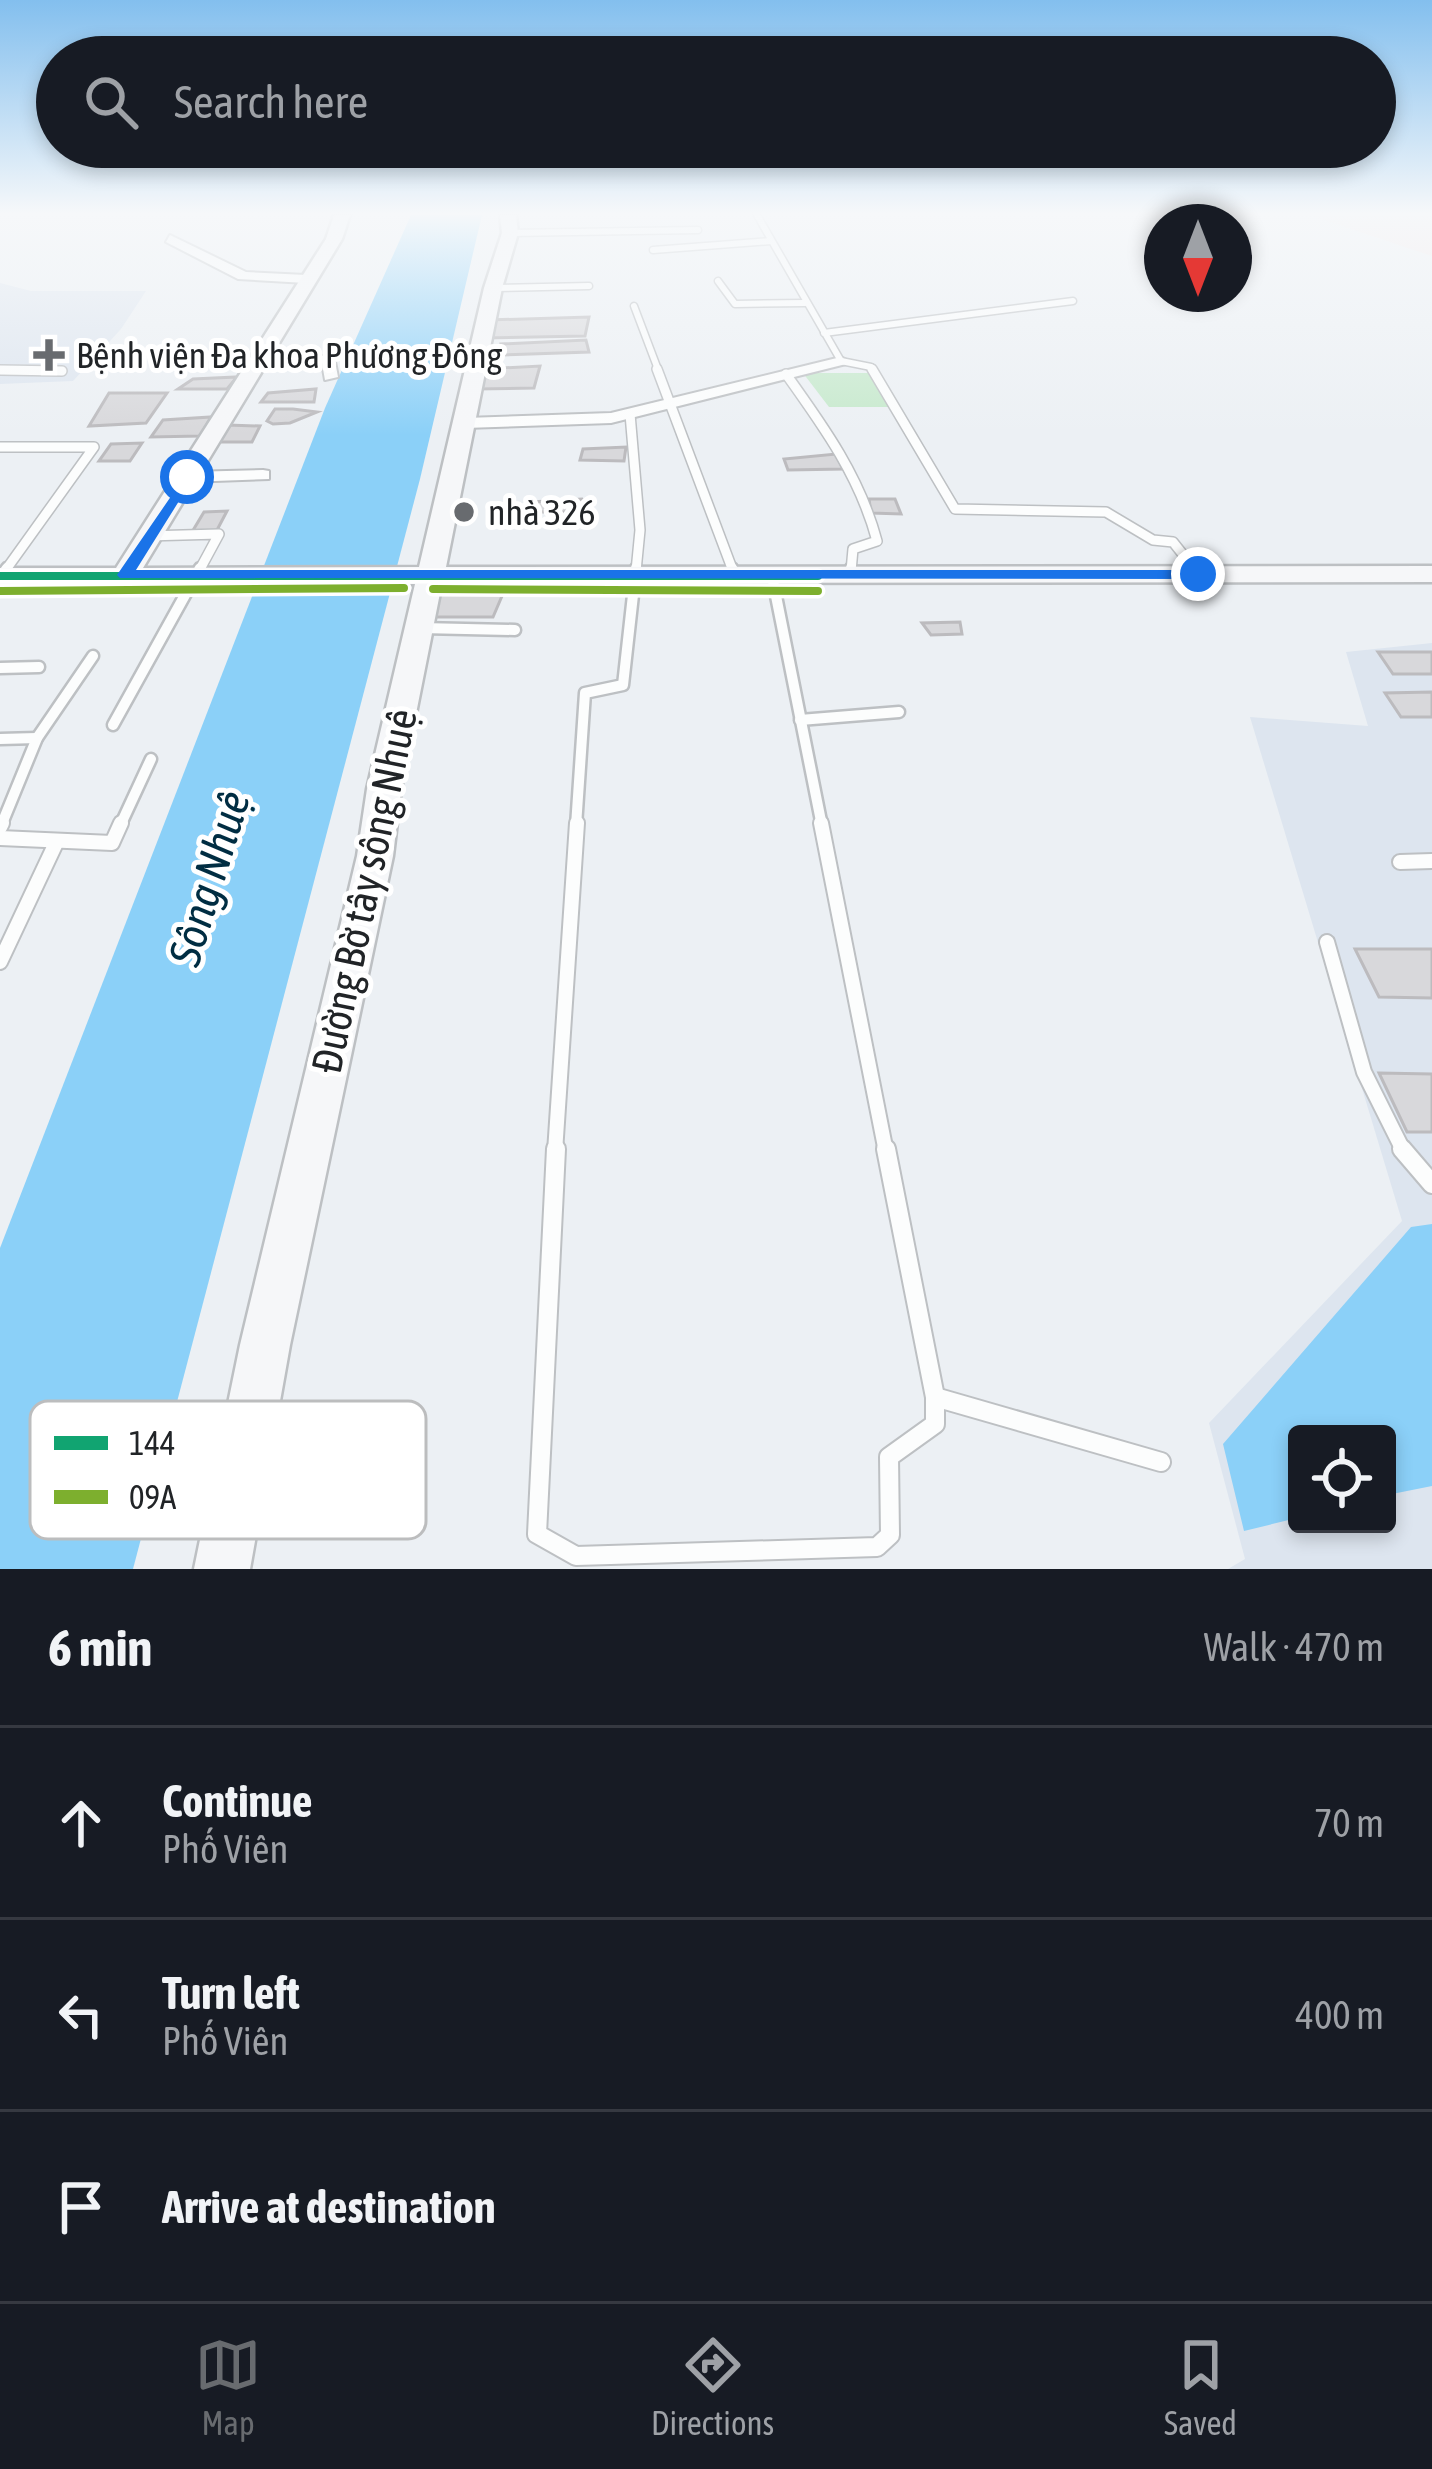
<!DOCTYPE html>
<meta charset="utf-8">
<style>
:root{--surface:#171b24;--page:#242831;--text:#f1f3f6;--muted:#9ea1a6;--line:#363941;--accent:#686b6f}
body{margin:0;font-family:"Asap Condensed",sans-serif;background:var(--page);color:var(--text)}
.controls{position:absolute;right:36px;bottom:36px;display:grid;overflow:hidden;border-radius:12px;box-shadow:0 6px 18px #0003}
.controls button{width:108px;height:108px;display:grid;place-items:center;padding:0;border:0;border-bottom:3px solid var(--line);background:var(--surface);color:var(--text);font:60px sans-serif}
.compass{position:absolute;left:1144px;top:204px;width:108px;height:108px;border-radius:50%;background:var(--surface);box-shadow:0 6px 18px #0003;rotate:180deg}
.stop{position:absolute;width:36px;height:36px;margin:-27px;border:9px solid #1a73e8;border-radius:50%;background:#fff}
.stop.end{background:#1a73e8;border-color:#fff;box-shadow:0 3px 12px #0008}
.list{margin:0;padding:0;list-style:none}
h2{display:flex;justify-content:space-between;align-items:center;height:156px;margin:0;padding:0 48px;font-size:51px}
h2 small{font-size:39px;font-weight:400;color:var(--muted)}
.list li{display:grid;grid-template-columns:78px 1fr auto;gap:36px;align-items:center;box-sizing:border-box;height:192px;padding:0 48px;border-top:3px solid var(--line)}
.list b{display:block;font-size:45px;white-space:nowrap}
.list p{margin:0;font-size:39px;white-space:nowrap;color:var(--muted)}
.list em{font-size:39px;font-style:normal;color:var(--muted)}
.icon{flex:none;width:66px;height:66px;fill:none;stroke:currentColor;stroke-width:2;stroke-linecap:round;stroke-linejoin:round}
.map{position:relative;flex:none;width:1432px;height:1569px;overflow:hidden}
.search{position:absolute;background:var(--surface);box-shadow:0 6px 18px #0003;left:36px;right:36px;top:36px;height:132px;display:flex;align-items:center;gap:30px;box-sizing:border-box;padding:0 42px;border-radius:66px;color:var(--muted);font-size:45px}
.sheet{height:732px;background:var(--surface)}
nav{display:flex;justify-content:space-around;align-items:center;box-sizing:border-box;height:168px;border-top:3px solid var(--line);background:var(--surface);font-size:33px;color:var(--muted)}
nav a{display:grid;justify-items:center;gap:6px}
nav .on{color:var(--accent)}
.map>svg:first-child{display:block}
.built{fill:#dde5ef;fill-rule:evenodd}
.education{fill:#f3e6e6}
.green{fill:#c6e9cc}
.water{fill:#8bd0f8}
.building{fill:#d8d8db;stroke:#bcbbbe;stroke-width:3}
.lines{fill:none;stroke-linecap:round;stroke-linejoin:round}
.lane-far4-casing{stroke:#bdc0c3;stroke-width:9}
.lane-far3-casing{stroke:#bdc0c3;stroke-width:12}
.lane-far2-casing{stroke:#bdc0c3;stroke-width:15}
.lane-far1-casing{stroke:#bdc0c3;stroke-width:18}
.lane-casing{stroke:#bdc0c3;stroke-width:22}
.street-casing{stroke:#bdc0c3;stroke-width:4}
.secondary-casing{stroke:#bdc0c3;stroke-width:5}
.lane-far4{stroke:#fcfdfd;stroke-width:6}
.lane-far3{stroke:#fcfdfd;stroke-width:9}
.lane-far2{stroke:#fcfdfd;stroke-width:10}
.lane-far1{stroke:#fcfdfd;stroke-width:14}
.lane{stroke:#fcfdfd;stroke-width:18}
.street{fill:#fcfdfd;fill-rule:evenodd}
.secondary{fill:#f6f7f9;fill-rule:evenodd}
.bus-1-casing{stroke:#fff;stroke-width:15}
.bus-2-casing{stroke:#fff;stroke-width:15}
.bus-1{stroke:#11a471;stroke-width:8}
.bus-2{stroke:#7daf2e;stroke-width:8}
.route{fill:#1a73e8}
.poi-dot{fill:#686b6f;stroke:#fff;stroke-width:4.5}
.labels{text-anchor:middle;stroke-width:10;stroke-linejoin:round;paint-order:stroke}
.far-poi-label{font-size:36px;fill:#212427;stroke:#fff;text-anchor:start}
.street-label{font-size:42px;fill:#212427;stroke:#fff}
.water-label{font-size:45px;font-style:italic;fill:#002d42;stroke:#fff}
.key{fill:#fff;stroke:#bcbdbe;stroke-width:3}
.key-label{font-size:33px;fill:#212427}
</style>
<div class="map">
<svg width="1432" height="1569" viewBox="0 0 1432 1569">
<rect width="100%" height="100%" fill="#ecf0f4"/>
<g class="built">
<polygon points="0,283 31,291 146,291 121,329 73,381 0,384"/>
<path d="M1432 643V1569H1228L1245 1559 1209 1423 1402 1221 1250 717 1368 726 1346 652ZM1297 1434H1387V1524H1297Z"/>
</g>
<polygon class="education" points="1309,215 1432,215 1432,256"/>
<polygon class="green" points="803,373 869,373 891,407 829,407"/>
<g class="water">
<polygon points="411,215 482,215 420,479 133,1569 0,1569 0,1248 325,408"/>
<polygon points="1432,1224 1432,1486 1387,1495 1387,1434 1297,1434 1297,1518 1244,1531 1223,1444 1411,1227"/>
</g>
<g class="building">
<polygon points="589,317 585,336 484,338 487,320"/>
<polygon points="586,340 589,352 503,355 501,344"/>
<polygon points="540,366 534,388 477,389 481,369"/>
<polygon points="237,377 227,389 178,389 193,379"/>
<polygon points="316,389 314,402 261,402 268,393"/>
<polygon points="109,393 167,393 146,423 89,426"/>
<polygon points="275,409 293,409 317,412 290,423 273,424 267,421"/>
<polygon points="211,417 200,436 151,437 163,420"/>
<polygon points="227,425 260,426 252,442 216,442"/>
<polygon points="142,443 130,461 99,461 111,444"/>
<polygon points="626,447 624,461 580,460 583,449"/>
<polygon points="836,454 843,469 788,470 784,459"/>
<polygon points="582,499 591,512 528,512 531,502"/>
<polygon points="869,499 895,499 901,514 871,513"/>
<polygon points="227,511 216,532 192,532 204,512"/>
<polygon points="442,588 505,589 493,617 432,617"/>
<polygon points="960,622 962,634 931,635 922,623"/>
<polygon points="1378,652 1432,652 1432,674 1393,674"/>
<polygon points="1432,692 1432,717 1401,717 1385,693"/>
<polygon points="1355,949 1432,949 1432,998 1379,997"/>
<polygon points="1379,1073 1432,1074 1432,1132 1407,1132"/>
</g>
<g class="lines">
<g class="lane-far4-casing">
<g id="lane-far4">
<polyline points="757,215 841,361 871,367 874,372"/>
<polyline points="510,233 698,230"/>
<polyline points="653,250 771,241"/>
<polyline points="718,281 735,304 805,303"/>
<polyline points="493,288 589,286"/>
<polyline points="634,306 659,372"/>
<polyline points="824,333 1073,301"/>
<polyline points="0,370 62,371"/>
</g>
</g>
<g class="lane-far3-casing">
<g id="lane-far3">
<polyline points="657,369 733,571"/>
<polyline points="872,369 955,509 1106,512 1153,540 1173,542 1196,571"/>
<polyline points="0,370 62,371"/>
<path d="M786 374C824 427 860 477 877 541L853 549 851 571"/>
<polyline points="630,414 640,530 636,571"/>
<polyline points="0,447 94,447 5,571"/>
<polyline points="147,536 219,534 199,571"/>
</g>
</g>
<g class="lane-far2-casing">
<g id="lane-far2">
<polyline points="732,568 735,576"/>
<polyline points="1194,568 1199,574"/>
<polyline points="772,576 822,826"/>
<polyline points="850,576 851,568"/>
<polyline points="0,578 7,568"/>
<polyline points="421,628 515,630"/>
<polyline points="0,668 39,667"/>
<polyline points="800,720 899,712"/>
<polyline points="113,725 200,568"/>
<polyline points="0,739 37,738"/>
<polyline points="1,826 37,738 93,656"/>
<polyline points="120,826 151,759"/>
<polyline points="576,826 585,693 623,685 636,568"/>
</g>
</g>
<g class="lane-far1-casing">
<g id="lane-far1">
<polyline points="821,823 886,1152"/>
<polyline points="0,827 2,823"/>
<polyline points="0,838 112,843 121,823"/>
<polyline points="1400,862 1432,861"/>
<polyline points="1327,942 1364,1072 1404,1152"/>
<polyline points="0,962 56,843"/>
<polyline points="555,1152 577,823"/>
</g>
</g>
<g class="lane-casing">
<g id="lane">
<polyline points="556,1149 537,1534 576,1556 877,1547 890,1535 889,1457 935,1424 935,1397 886,1149"/>
<polyline points="1402,1149 1432,1184"/>
<polyline points="935,1397 1161,1462"/>
</g>
</g>
<g class="street-casing">
<g id="street">
<polygon points="170,235 246,272 306,275 313,279 306,283 238,279 166,242"/>
<polygon points="253,355 334,356 338,377 325,380 322,363 258,362 251,358"/>
<polygon points="841,357 848,361 846,364 611,423 465,428 457,423 465,418 611,413"/>
<polygon points="263,470 269,471 269,479 187,482 178,477 187,472"/>
</g>
</g>
<g class="secondary-casing">
<polygon id="secondary" points="334,215 350,215 342,239 143,568 419,567 484,288 502,233 500,215 516,215 518,233 502,288 446,567 1432,566 1432,582 442,583 401,789 393,856 290,1345 250,1569 194,1569 240,1345 357,856 367,789 415,584 0,584 0,568 116,568 326,239"/>
</g>
<use href="#lane-far4" class="lane-far4"/>
<use href="#lane-far3" class="lane-far3"/>
<use href="#lane-far2" class="lane-far2"/>
<use href="#lane-far1" class="lane-far1"/>
<use href="#lane" class="lane"/>
<use href="#street" class="street"/>
<use href="#secondary" class="secondary"/>
<g class="bus-1-casing">
<polyline id="bus-1" points="0,576 818,576"/>
</g>
<g class="bus-2-casing">
<g id="bus-2">
<polyline points="433,589 818,591"/>
<polyline points="0,591 404,588"/>
</g>
</g>
<use href="#bus-1" class="bus-1"/>
<use href="#bus-2" class="bus-2"/>
</g>
<linearGradient id="sky" x2="0" y2="1"><stop stop-color="#83bfee"/><stop offset="0.49" stop-color="#f6f8fa"/><stop offset="1" stop-color="#f6f8fa" stop-opacity="0"/></linearGradient>
<rect width="1432" height="435" fill="url(#sky)"/>
<polygon class="route" points="187,473 194,477 136,570 1198,570 1206,574 1198,579 120,578 117,575"/>
<g class="poi-dot">
<path d="M43 337h12v12h12v12h-12v12h-12v-12h-12v-12h12z"/>
<circle cx="464" cy="512" r="12"/>
</g>
<g class="labels">
<g class="far-poi-label">
<text x="76" y="368">Bệnh viện Đa khoa Phương Đông</text>
<text x="488" y="525">nhà 326</text>
</g>
<g class="street-label">
<text transform="translate(364 891) rotate(-78)" y="15">Đường Bờ tây sông Nhuệ</text>
</g>
<g class="water-label">
<text transform="translate(209 878) rotate(-73)" y="16">Sông Nhuệ</text>
</g>
</g>
<rect x="30" y="1401" width="396" height="138" rx="18" class="key"/>
<rect x="54" y="1436" width="54" height="14" fill="#11a471"/>
<rect x="54" y="1490" width="54" height="14" fill="#7daf2e"/>
<g class="key-label">
<text x="129" y="1455">144</text>
<text x="129" y="1509">09A</text>
</g>
</svg>
<div class="controls">
<button><svg class="icon" aria-label="locate" viewBox="0 0 24 24"><circle cx="12" cy="12" r="6"/><path d="M12 2v4M12 18v4M2 12h4M18 12h4"/></svg></button>
</div>
<svg class="compass" viewBox="-18 -18 36 36"><path d="M0-13l5 13h-10z" fill="#e53935"/><path d="M0 13l5-13h-10z" fill="#9ea1a6"/></svg>
<div class="stop" style="left:187px;top:477px"></div>
<div class="stop end" style="left:1198px;top:574px"></div>
<div class="search"><svg class="icon" aria-label="search" viewBox="0 0 24 24"><circle cx="10" cy="10" r="6"/><path d="M15 15l6 6"/></svg>Search here</div>
</div>
<section class="sheet">
<h2>6 min<small>Walk · 470 m</small></h2>
<ul class="list">
<li><svg class="icon" aria-label="ahead" viewBox="0 0 24 24"><path d="M12 20V5M6 11l6-6 6 6"/></svg><div><b>Continue</b><p>Phố Viên</p></div><em>70 m</em></li>
<li><svg class="icon" aria-label="left" viewBox="0 0 24 24"><path d="M17 20v-9H6M10 6l-5 5 5 5"/></svg><div><b>Turn left</b><p>Phố Viên</p></div><em>400 m</em></li>
<li><svg class="icon" aria-label="arrive" viewBox="0 0 24 24"><path d="M6 21V4h12l-3 4 3 4H6"/></svg><div><b>Arrive at destination</b></div></li>
</ul>
</section>
<nav>
<a class="on"><svg class="icon" aria-label="map" viewBox="0 0 24 24"><path d="M3 6l6-2 6 2 6-2v14l-6 2-6-2-6 2zM9 4v14M15 6v14"/></svg>Map</a>
<a><svg class="icon" aria-label="directions" viewBox="0 0 24 24"><path d="M12 3l9 9-9 9-9-9zM9 14v-3h6M13 9l2 2-2 2"/></svg>Directions</a>
<a><svg class="icon" aria-label="saved" viewBox="0 0 24 24"><path d="M7 4h10v16l-5-4-5 4z"/></svg>Saved</a>
</nav>
